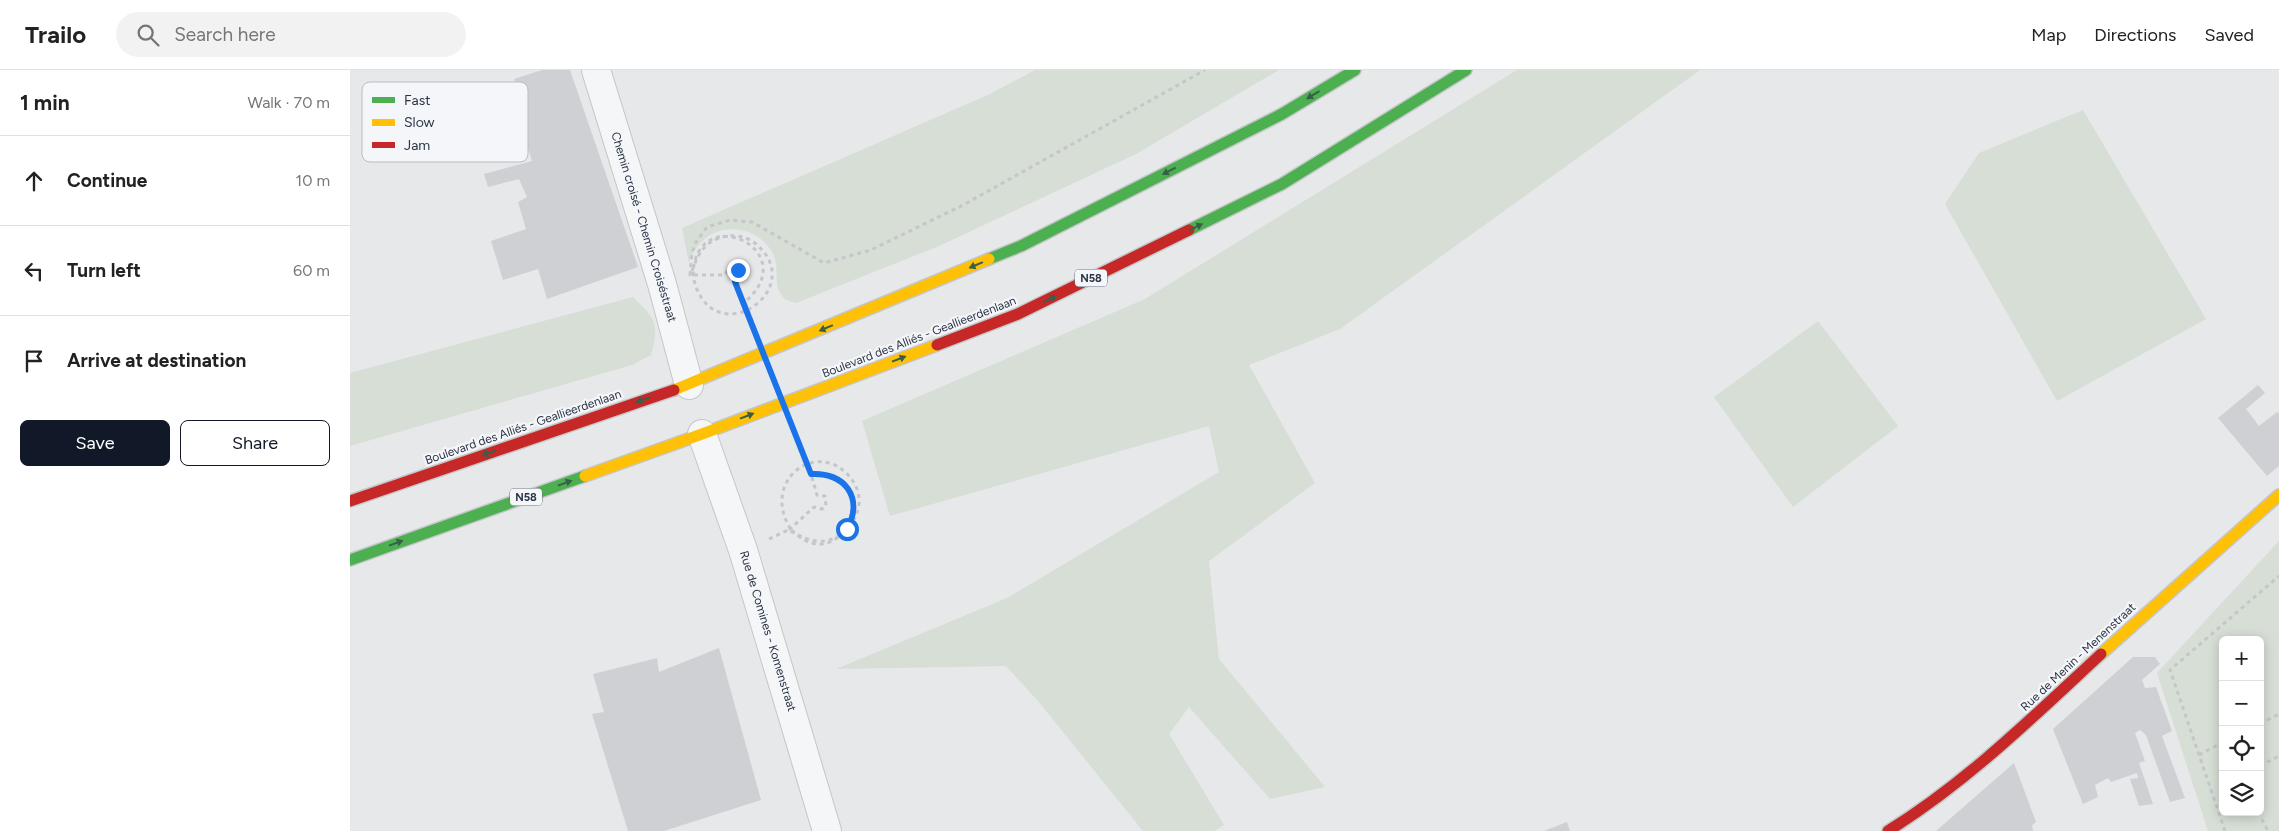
<!DOCTYPE html>
<meta charset="utf-8">
<style>
:root{--surface:#fff;--page:#f2f2f2;--text:#222;--muted:#767676;--line:#e0e0e0;--accent:#111827}
body{margin:0;font-family:Figtree,sans-serif;background:var(--page);color:var(--text)}
.controls{position:absolute;right:15px;bottom:15px;display:grid;overflow:hidden;border-radius:8px;box-shadow:0 2px 12px #0003}
.controls button{width:45px;height:45px;display:grid;place-items:center;padding:0;border:0;border-bottom:1px solid var(--line);background:var(--surface);color:var(--text);font:25px sans-serif}
.stop{position:absolute;width:15px;height:15px;margin:-11px;border:4px solid #1a73e8;border-radius:50%;background:#fff}
.stop.end{background:#1a73e8;border-color:#fff;box-shadow:0 1px 5px #0008}
.list{margin:0;padding:0;list-style:none}
h2{display:flex;justify-content:space-between;align-items:center;height:65px;margin:0;padding:0 20px;font-size:21px}
h2 small{font-size:16px;font-weight:400;color:var(--muted)}
.list li{display:grid;grid-template-columns:32px 1fr auto;gap:15px;align-items:center;box-sizing:border-box;height:90px;padding:0 20px;border-top:1px solid var(--line)}
.list b{display:block;font-size:19px;white-space:nowrap}
.list em{font-size:16px;font-style:normal;color:var(--muted)}
.actions{display:flex;gap:10px;padding:15px 20px}
.actions a{flex:1;padding:11px 0;border:1px solid var(--accent);border-radius:8px;text-align:center;font-size:18px;color:var(--accent)}
.actions .main{background:var(--accent);color:#fff}
.icon{flex:none;width:28px;height:28px;fill:none;stroke:currentColor;stroke-width:2;stroke-linecap:round;stroke-linejoin:round}
.map{position:relative;flex:none;width:1929px;height:761px;overflow:hidden}
header{display:flex;align-items:center;gap:30px;box-sizing:border-box;height:70px;padding:0 25px;background:var(--surface);border-bottom:1px solid var(--line)}
header strong{font-size:24px}
nav{display:flex;gap:28px;margin-inline-start:auto;font-size:18px}
.search{width:350px;height:45px;background:var(--page);display:flex;align-items:center;gap:12px;box-sizing:border-box;padding:0 18px;border-radius:28px;color:var(--muted);font-size:19px}
main{display:flex}
aside{flex:1;background:var(--surface)}
.map>svg:first-child{display:block}
.green{fill:#d6ded6;fill-rule:evenodd}
.building{fill:#ced0d3}
.lines{fill:none;stroke-linecap:round;stroke-linejoin:round}
.street-casing{stroke:#c4c6c8;stroke-width:30}
.fast-casing{stroke:#c4c6c8;stroke-width:14}
.slow-casing{stroke:#c4c6c8;stroke-width:14}
.jam-casing{stroke:#c4c6c8;stroke-width:14}
.path{stroke:#c5c6ca;stroke-width:3;stroke-dasharray:4 4;stroke-linecap:butt}
.street{stroke:#f5f6f7;stroke-width:28}
.fast{stroke:#4caf50;stroke-width:11}
.slow{stroke:#ffc107;stroke-width:11}
.jam{stroke:#c62828;stroke-width:11}
.path-bridge{stroke:#c5c6ca;stroke-width:3;stroke-dasharray:4 4;stroke-linecap:butt}
.oneway{fill:#375f49}
.route{stroke:#1a73e8;stroke-width:6}
.labels{text-anchor:middle;stroke-width:4.5;stroke-linejoin:round;paint-order:stroke}
.shield{fill:#f4f6f9;stroke:#676e7b;stroke-width:1}
.shield-label{font-size:11px;font-weight:bold;fill:#2b3445}
.street-label{font-size:12px;fill:#2b3445;stroke:#f4f6f9}
.key{fill:#f4f6f9;stroke:#b8bcc3;stroke-width:1}
.key-label{font-size:14px;fill:#2b3445}
</style>
<header>
<strong>Trailo</strong>
<div class="search"><svg class="icon" aria-label="search" viewBox="0 0 24 24"><circle cx="10" cy="10" r="6"/><path d="M15 15l6 6"/></svg>Search here</div>
<nav><a>Map</a><a>Directions</a><a>Saved</a></nav>
</header>
<main>
<aside>
<h2>1 min<small>Walk · 70 m</small></h2>
<ul class="list">
<li><svg class="icon" aria-label="ahead" viewBox="0 0 24 24"><path d="M12 20V5M6 11l6-6 6 6"/></svg><div><b>Continue</b></div><em>10 m</em></li>
<li><svg class="icon" aria-label="left" viewBox="0 0 24 24"><path d="M17 20v-9H6M10 6l-5 5 5 5"/></svg><div><b>Turn left</b></div><em>60 m</em></li>
<li><svg class="icon" aria-label="arrive" viewBox="0 0 24 24"><path d="M6 21V4h12l-3 4 3 4H6"/></svg><div><b>Arrive at destination</b></div></li>
</ul>
<div class="actions"><a class="main">Save</a><a>Share</a></div>
</aside>
<div class="map">
<svg width="1929" height="761" viewBox="0 0 1929 761">
<rect width="100%" height="100%" fill="#e6e8ea"/>
<g class="green">
<path d="M685 0H929L786 84 589 176 446 233C438 231 434 230 430 223 424 213 429 198 424 186 413 160 378 151 356 168 347 175 342 183 339 193L332 158 640 24Z"/>
<polygon points="1167,0 1350,0 990,259 899,295 965,413 859,491 869,589 975,717 920,729 839,637 819,664 874,755 864,761 793,761 688,631 656,596 486,599 657,528 869,402 859,356 540,446 512,351 795,229"/>
<polygon points="1733,40 1856,249 1707,331 1595,134 1629,83"/>
<path d="M283 227C305 249 310 252 301 285L282 295 0 376V303Z"/>
<polygon points="1468,251 1548,356 1443,437 1364,327"/>
<path d="M1929 471V761H1858L1807 603ZM1873 570H1910V742H1873Z"/>
</g>
<g class="building">
<polygon points="192,0 220,0 288,197 197,229 188,199 153,210 141,171 176,159 168,132 177,127 169,109 138,117 134,104 182,91 163,31 171,28 164,9"/>
<polygon points="1908,315 1915,323 1896,339 1909,356 1927,342 1929,344 1929,396 1917,406 1868,348"/>
<polygon points="369,578 411,730 314,761 278,761 242,644 254,642 243,604 307,588 309,602"/>
<polygon points="1783,587 1805,587 1810,594 1792,610 1795,618 1806,617 1822,661 1812,666 1835,728 1820,732 1796,665 1790,660 1785,663 1795,691 1789,693 1803,734 1789,736 1780,709 1788,708 1787,703 1761,712 1758,708 1745,715 1748,727 1733,734 1703,659"/>
<polygon points="1664,693 1686,752 1682,755 1683,761 1586,761"/>
<polygon points="1217,752 1220,761 1194,761"/>
</g>
<g class="lines">
<g class="street-casing">
<g id="street">
<polyline points="246,0 312,214 339,315"/>
<polyline points="352,364 393,480 477,761"/>
</g>
</g>
<g class="fast-casing">
<g id="fast">
<polyline points="839,160 932,114 1116,0"/>
<polyline points="639,189 671,176 932,44 1005,0"/>
<polyline points="0,490 235,406"/>
</g>
</g>
<g class="slow-casing">
<g id="slow">
<polyline points="324,320 639,189"/>
<polyline points="235,406 352,364 587,275"/>
<polyline points="1751,584 1929,425"/>
</g>
</g>
<g class="jam-casing">
<g id="jam">
<polyline points="587,275 668,244 839,160"/>
<polyline points="0,431 324,320"/>
<path d="M1538 761C1617 712 1683 647 1751 584"/>
</g>
</g>
<g class="path">
<path d="M342 201C345 193 348 184 354 178 367 163 392 162 406 174 461 220 360 287 343 206"/>
<polyline points="395,232 385,212 389,207 387,199 379,198 375,205 340,205 342,183 346,172 357,157 380,150 402,152 474,193 521,180 615,134 855,0"/>
<polyline points="439,460 464,437 472,439 476,436 475,426 467,425 461,404"/>
<path d="M419 469 438 460C448 465 457 470 467 471 489 473 506 455 509 434 510 424 506 414 499 406 467 369 411 410 440 458"/>
<polyline points="1910,654 1929,644"/>
<polyline points="1849,685 1873,672"/>
<polyline points="1910,696 1929,686"/>
<polyline points="1908,742 1918,761"/>
<polyline points="1875,761 1820,600 1929,506"/>
</g>
<use href="#street" class="street"/>
<use href="#fast" class="fast"/>
<use href="#slow" class="slow"/>
<use href="#jam" class="jam"/>
<path class="path-bridge" d="M343 206C344 129 456 179 395 232L461 404C542 399 491 516 440 458"/>
</g>
<defs><path id="oneway-solid" d="M-6-.8H1V-3.2L6.5 0L1 3.2V.8H-6Z" transform="scale(1.25)"/></defs>
<g class="oneway">
<use href="#oneway-solid" transform="translate(963 25) rotate(149)"/>
<use href="#oneway-solid" transform="translate(819 101) rotate(153)"/>
<use href="#oneway-solid" transform="translate(846 157) rotate(-26)"/>
<use href="#oneway-solid" transform="translate(626 195) rotate(157)"/>
<use href="#oneway-solid" transform="translate(700 229) rotate(-26)"/>
<use href="#oneway-solid" transform="translate(476 258) rotate(157)"/>
<use href="#oneway-solid" transform="translate(549 289) rotate(-21)"/>
<use href="#oneway-solid" transform="translate(293 330) rotate(161)"/>
<use href="#oneway-solid" transform="translate(397 346) rotate(-21)"/>
<use href="#oneway-solid" transform="translate(139 383) rotate(161)"/>
<use href="#oneway-solid" transform="translate(215 413) rotate(-20)"/>
<use href="#oneway-solid" transform="translate(46 473) rotate(-20)"/>
</g>
<g class="lines">
<path class="route" d="M388 200 389 207 385 212 461 404C495 402 514 428 497 459"/>
</g>
<g class="labels">
<g class="shield">
<rect x="725" y="199.5" width="32" height="17" rx="4"/>
<rect x="160" y="418.5" width="32" height="17" rx="4"/>
</g>
<g class="shield-label">
<text x="741" y="212">N58</text>
<text x="176" y="431">N58</text>
</g>
<g class="street-label">
<text transform="translate(294 157) rotate(73)" y="4">Chemin croisé - Chemin Croiséstraat</text>
<text transform="translate(569 267) rotate(-21)" y="4">Boulevard des Alliés - Geallieerdenlaan</text>
<text transform="translate(173 357) rotate(-19)" y="4">Boulevard des Alliés - Geallieerdenlaan</text>
<text transform="translate(418 561) rotate(73)" y="4">Rue de Comines - Komenstraat</text>
<text transform="translate(1728 587) rotate(-43)" y="4">Rue de Menin - Menenstraat</text>
</g>
</g>
<rect x="12" y="12" width="166" height="80" rx="8" class="key"/>
<rect x="22" y="27" width="23" height="6" fill="#4caf50"/>
<rect x="22" y="49" width="23" height="7" fill="#ffc107"/>
<rect x="22" y="72" width="23" height="6" fill="#c62828"/>
<g class="key-label">
<text x="54" y="35">Fast</text>
<text x="54" y="57">Slow</text>
<text x="54" y="80">Jam</text>
</g>
</svg>
<div class="controls">
<button>+</button>
<button>−</button>
<button><svg class="icon" aria-label="locate" viewBox="0 0 24 24"><circle cx="12" cy="12" r="6"/><path d="M12 2v4M12 18v4M2 12h4M18 12h4"/></svg></button>
<button><svg class="icon" aria-label="layers" viewBox="0 0 24 24"><path d="M12 4l9 5-9 5-9-5zM3 14l9 5 9-5"/></svg></button>
</div>
<div class="stop" style="left:497px;top:459px"></div>
<div class="stop end" style="left:388px;top:200px"></div>
</div>
</main>
